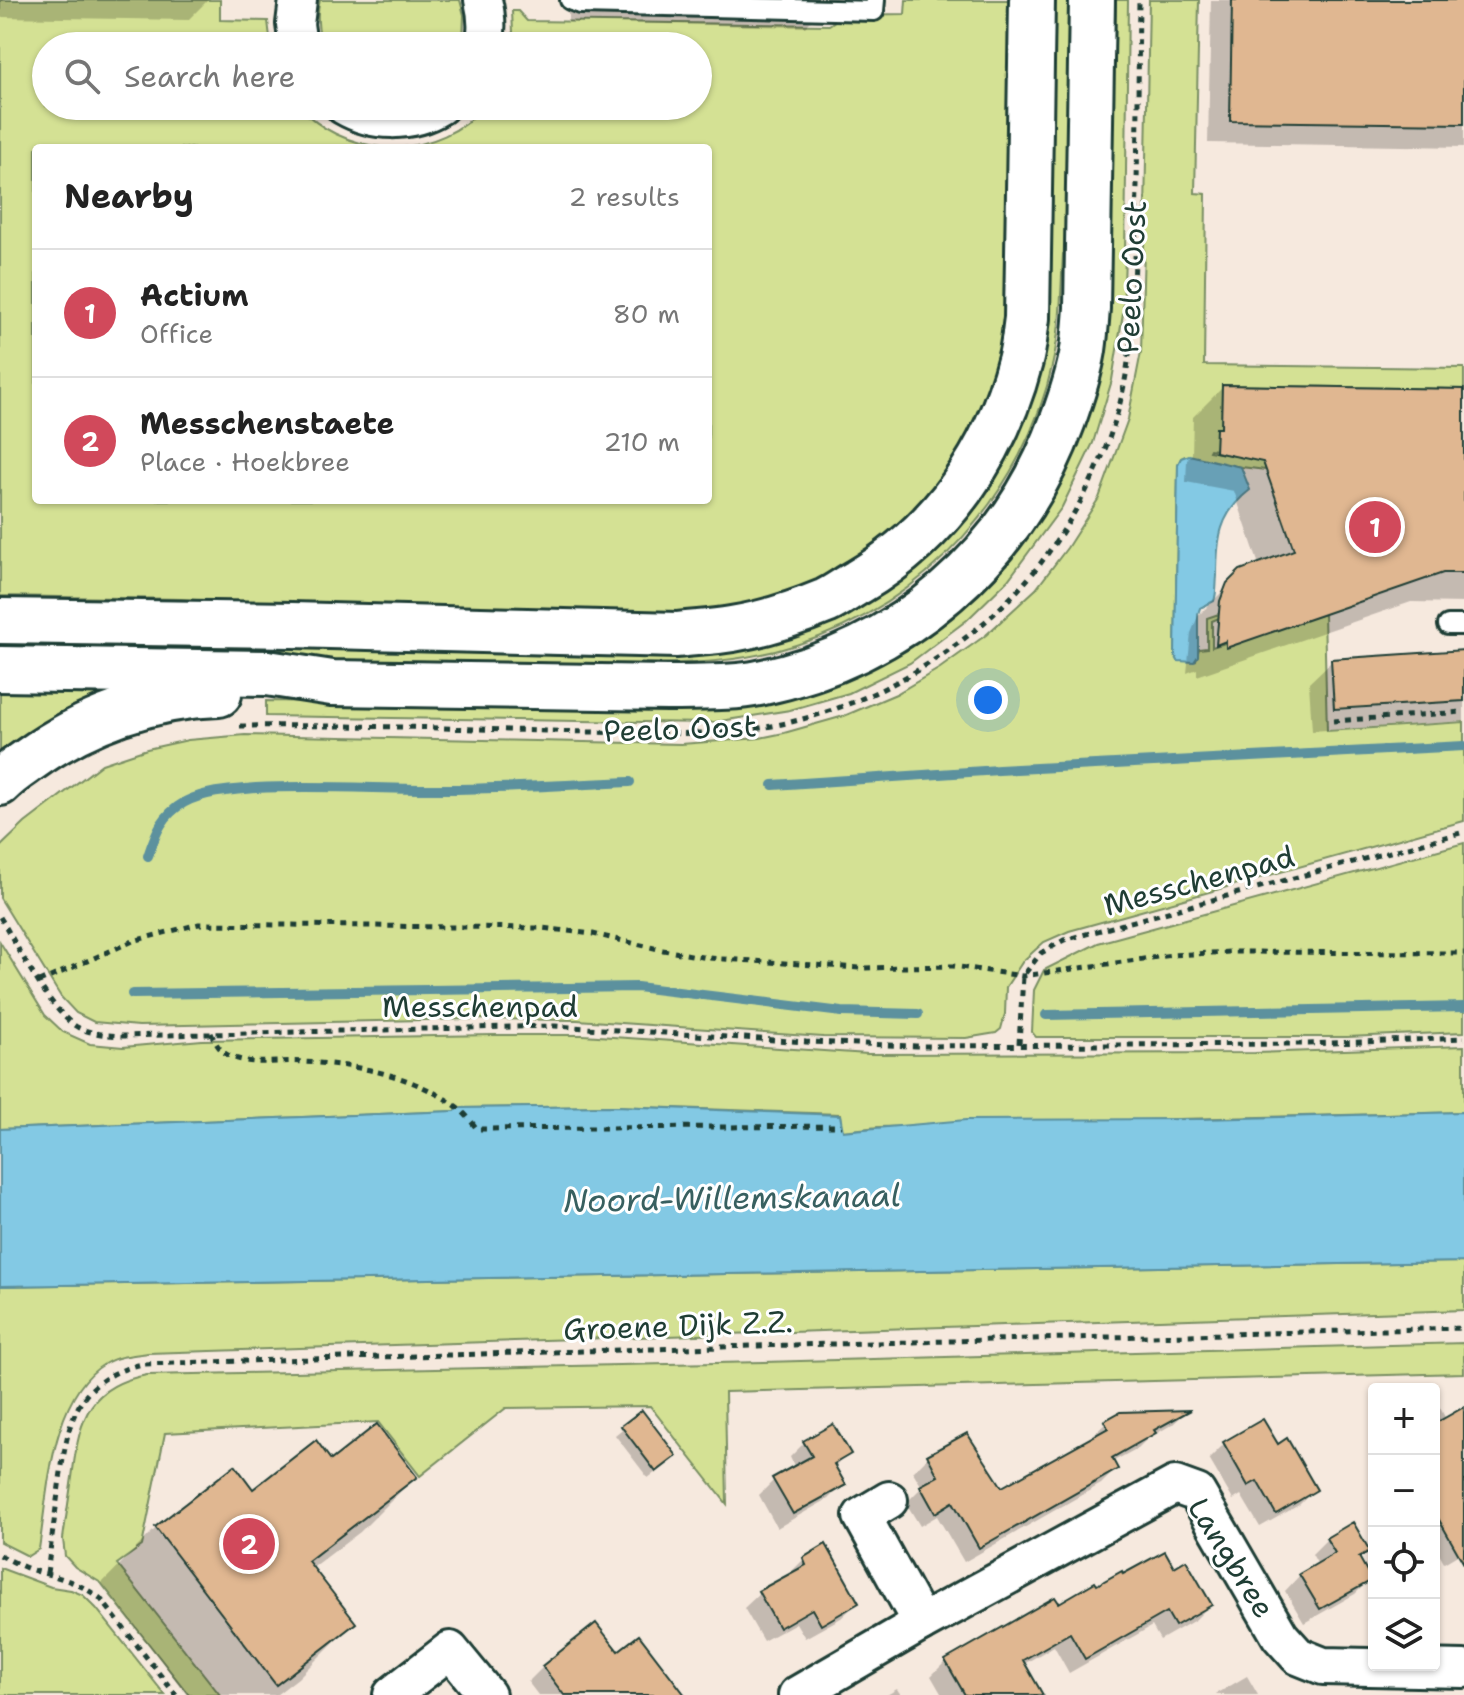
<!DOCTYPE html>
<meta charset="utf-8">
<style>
:root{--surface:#fff;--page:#f6f6f6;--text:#222;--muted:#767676;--line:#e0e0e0;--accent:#d1495b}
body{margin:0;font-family:"Shantell Sans",sans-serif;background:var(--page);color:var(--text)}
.controls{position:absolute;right:24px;bottom:24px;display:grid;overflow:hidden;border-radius:8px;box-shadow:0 2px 6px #0004}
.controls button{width:72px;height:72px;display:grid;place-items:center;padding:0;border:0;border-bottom:2px solid var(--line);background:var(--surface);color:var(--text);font:40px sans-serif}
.you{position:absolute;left:988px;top:700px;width:28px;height:28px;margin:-20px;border:6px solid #fff;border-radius:50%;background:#1a73e8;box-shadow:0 0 0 12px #1a73e833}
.badge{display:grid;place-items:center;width:52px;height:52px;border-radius:50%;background:var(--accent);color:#fff;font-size:26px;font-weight:700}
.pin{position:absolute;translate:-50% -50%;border:4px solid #fff;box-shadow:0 2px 8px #0006}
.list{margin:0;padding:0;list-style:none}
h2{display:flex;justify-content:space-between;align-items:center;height:104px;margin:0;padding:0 32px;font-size:34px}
h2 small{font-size:26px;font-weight:400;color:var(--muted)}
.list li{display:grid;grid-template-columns:52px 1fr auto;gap:24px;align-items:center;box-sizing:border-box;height:128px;padding:0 32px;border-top:2px solid var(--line)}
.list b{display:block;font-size:30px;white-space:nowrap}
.list p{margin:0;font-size:26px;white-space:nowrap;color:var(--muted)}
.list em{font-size:26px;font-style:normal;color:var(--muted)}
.icon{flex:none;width:44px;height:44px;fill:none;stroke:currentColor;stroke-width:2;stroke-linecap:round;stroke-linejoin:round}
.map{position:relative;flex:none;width:1464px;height:1695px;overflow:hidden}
.search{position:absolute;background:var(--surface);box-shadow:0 2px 6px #0004;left:32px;top:32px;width:680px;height:88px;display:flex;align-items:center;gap:20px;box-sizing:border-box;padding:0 28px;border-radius:44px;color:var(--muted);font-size:30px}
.panel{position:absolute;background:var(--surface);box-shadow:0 2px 6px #0004;left:32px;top:144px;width:680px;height:360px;border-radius:8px}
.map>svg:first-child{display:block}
.green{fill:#d4e194;stroke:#7a8f64;stroke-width:2}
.water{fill:#83c9e4;stroke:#5b919e;stroke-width:2}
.shadow{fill:#0003}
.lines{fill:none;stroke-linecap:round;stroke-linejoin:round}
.stream{stroke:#5b919e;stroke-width:10}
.building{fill:#e0b791;stroke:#1f3d34;stroke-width:2}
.service-casing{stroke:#1f3d34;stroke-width:24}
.minor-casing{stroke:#1f3d34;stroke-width:42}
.primary-casing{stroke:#1f3d34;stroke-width:50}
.path{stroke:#1f3d34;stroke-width:5;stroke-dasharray:6 6;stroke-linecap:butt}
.service{stroke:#fff;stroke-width:18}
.minor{stroke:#fff;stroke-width:36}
.primary{stroke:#fff;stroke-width:44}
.labels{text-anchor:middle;stroke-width:6;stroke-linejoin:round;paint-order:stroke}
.street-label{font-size:30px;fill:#1f3d34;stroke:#fff}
.water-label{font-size:32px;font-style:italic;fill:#386060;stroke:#fff}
</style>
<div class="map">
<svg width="1464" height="1695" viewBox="0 0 1464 1695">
<rect width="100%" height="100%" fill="#f6e9de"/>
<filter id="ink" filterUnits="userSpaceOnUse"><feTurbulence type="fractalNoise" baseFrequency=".0125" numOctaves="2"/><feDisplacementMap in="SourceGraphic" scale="16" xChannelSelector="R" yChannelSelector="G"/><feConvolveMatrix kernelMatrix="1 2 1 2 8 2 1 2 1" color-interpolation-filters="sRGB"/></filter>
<g filter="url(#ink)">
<g class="green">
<path d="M0 0H220V20L268 21 271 46H46V106H299C322 133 353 144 387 148H36V500H708V148H397C429 145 463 132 484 106H698V46H511L513 32 512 11H518L527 21 829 25 844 15 905 14 906 0H1019L1015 326 973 448 872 560 744 618 341 610 182 599 0 596Z"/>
<path d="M320 0H460L464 15 463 43 462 46H322C318 31 316 15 320 0Z"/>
<path d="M1043 0H1075L1070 54 1066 253 1063 254C1061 290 1061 326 1053 362 1025 493 925 605 796 645 747 661 697 664 646 663V666L0 657V633L762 635 995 459Z"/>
<path d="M1116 0H1128L1125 256 1123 314 1112 380 1093 443 1062 507 1008 580 967 620 910 663 849 693 790 710 708 723 266 716V701L520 705 848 676C864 668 882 662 897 652 1002 589 1074 489 1100 370 1112 318 1110 265 1111 213 1113 142 1114 71 1116 0Z"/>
<polygon points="1149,0 1199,0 1195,193 1206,194 1204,365 1464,368 1464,389 1222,385 1223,428 1216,428 1216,450 1210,449 1209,451 1263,461 1266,470 1241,467 1185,456 1181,458 1178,464 1175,655 1196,660 1199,649 1207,648 1207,618 1219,614 1219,618 1212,621 1212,647 1324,614 1327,731 1464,722 1464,821 1069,931 1044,942 1023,961 1006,987 1005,1014 1001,1029 996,1033 966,1038 823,1037 577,1020 473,1019 139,1026 94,1022 76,1013 61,997 0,898 0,847 25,823 102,764 147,749 188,740 245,735 681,744 760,738 784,733 844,716 896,694 940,668 986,635 1036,589 1067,548 1099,498 1128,419 1141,352 1145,213"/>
<polygon points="0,679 132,681 0,764"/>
<polygon points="1464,843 1464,1032 1347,1037 1036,1037 1032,1032 1034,990 1044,970 1098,943"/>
<path d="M0 942 45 1015 63 1032 90 1044 123 1047 202 1040 494 1035H583L868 1054 1255 1053 1464 1046V1112C1269 1117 1073 1121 878 1127L842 1131 840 1114 615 1106 459 1108 455 1111 0 1129Z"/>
<path d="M1464 1262V1310L148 1353C134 1355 118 1356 106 1363 51 1395 48 1492 39 1549L28 1556 0 1542V1286Z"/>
<path d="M1464 1343V1373L725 1392 727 1504 650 1406 506 1408 420 1476 378 1422 165 1433 142 1546 117 1564 220 1695H189L101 1583 75 1567 65 1556 63 1539C66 1516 70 1493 73 1470 80 1417 90 1385 147 1375L764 1362Z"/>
<polygon points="0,1568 51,1587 71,1590 83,1595 96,1608 165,1695 0,1695"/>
</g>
<g class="water">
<path d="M1189 455 1241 467 1250 490C1219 514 1217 539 1217 576 1216 585 1217 593 1214 601L1200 608 1198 614V656L1194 662 1178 661 1175 655 1178 464 1181 458Z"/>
<polygon points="615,1106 840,1115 843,1131 966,1120 1202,1119 1464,1112 1464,1262 0,1286 0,1129 455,1111 459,1108"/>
</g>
<g class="shadow">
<polygon points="0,0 208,0 188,20 0,17"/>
<polygon points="568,0 832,0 805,27 568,22"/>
<polygon points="1211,0 1464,0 1464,147 1208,143"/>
<polygon points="1223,387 1464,391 1464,603 1411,602 1197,676 1197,669 1187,673 1191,633 1198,616 1242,572 1259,565 1234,491 1186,482 1187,460 1192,454 1193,417"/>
<polygon points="1464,653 1464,721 1312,731 1309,683 1332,661"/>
<polygon points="1438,1404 1446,1419 1464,1424 1464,1551 1444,1563 1434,1545 1434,1406"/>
<polygon points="1186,1412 1173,1424 1147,1439 1138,1448 1112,1462 1116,1469 1101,1484 964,1562 937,1516 920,1526 906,1503 922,1487 913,1472 928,1457 966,1435 1001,1490 1092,1439 1091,1437 1106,1423"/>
<polygon points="642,1413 668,1463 648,1478 615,1435"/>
<polygon points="1263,1421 1277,1446 1314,1490 1299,1505 1260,1527 1241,1495 1233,1500 1209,1459 1224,1444"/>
<polygon points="805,1442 848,1453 834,1468 843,1484 828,1499 777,1528 759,1495 774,1480 795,1468 790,1457"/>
<polygon points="415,1477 360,1532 311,1569 353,1623 298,1678 276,1695 187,1695 102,1583 156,1528 252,1491"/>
<polygon points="1327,1539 1368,1551 1358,1560 1370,1579 1355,1594 1304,1623 1285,1591 1300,1575 1318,1565 1312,1554"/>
<polygon points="804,1559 857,1603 841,1618 805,1638 796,1623 763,1641 744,1608 760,1593 790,1576 789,1574"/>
<polygon points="1173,1570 1210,1605 1195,1620 1160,1640 1152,1626 1069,1673 1054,1646 1024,1664 1041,1695 942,1695 931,1676 946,1661 1096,1587 1122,1576"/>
<polygon points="618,1654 668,1695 538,1695 528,1682 543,1667"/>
<polygon points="1247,1676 1258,1695 1216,1695 1218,1693"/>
<polygon points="897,1689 901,1695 887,1695"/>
</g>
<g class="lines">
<g class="stream">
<polyline points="773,785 999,770 1464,746"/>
<path d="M148 856C156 832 162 815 185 802 206 791 233 790 256 788 318 785 379 789 440 789 504 789 567 785 630 782"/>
<polyline points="132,994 637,987 842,1012 918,1014"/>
<polyline points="1046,1015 1464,1007"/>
</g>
</g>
<g class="building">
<polygon points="1232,0 1464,0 1464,124 1230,121"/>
<polygon points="1222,385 1464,389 1464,573 1443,573 1226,648 1226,641 1216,645 1220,601 1227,583 1240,570 1294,550 1263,462 1215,452 1216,428 1221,428"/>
<polygon points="1464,650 1464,701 1334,709 1331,659"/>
<polygon points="1464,1407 1464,1564 1434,1511 1434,1424"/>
<polygon points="642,1410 677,1456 656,1472 621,1426"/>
<polygon points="1191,1410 1154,1430 1156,1433 1112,1458 1118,1469 979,1548 953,1502 935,1513 920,1486 938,1476 927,1455 967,1433 1002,1487 1108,1428 1104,1421 1120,1412"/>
<polygon points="1263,1419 1278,1444 1287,1438 1317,1490 1276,1514 1257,1481 1248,1486 1223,1442"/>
<polygon points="377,1424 417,1477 308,1561 356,1623 276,1685 155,1527 235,1465 253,1489 316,1440 331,1460"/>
<polygon points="833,1424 851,1454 834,1464 846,1485 793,1514 772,1478 812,1456 803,1441"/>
<polygon points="1353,1522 1370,1551 1359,1557 1372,1580 1320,1609 1299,1574 1335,1553 1326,1538"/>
<polygon points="826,1544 859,1603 821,1625 812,1609 779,1628 758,1591 806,1565 803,1558"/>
<polygon points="1165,1551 1174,1567 1186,1560 1212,1605 1175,1626 1167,1612 1085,1659 1070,1633 1023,1660 1043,1695 965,1695 945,1660 1055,1597 1059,1603 1095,1582 1097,1585 1122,1571 1123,1574"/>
<polygon points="596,1623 618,1651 639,1635 685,1695 564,1695 542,1666"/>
</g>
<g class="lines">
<g class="service-casing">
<g id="service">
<polyline points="570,0 580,4 874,11 875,0"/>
<polyline points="1448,625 1464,625"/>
</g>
</g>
<g class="minor-casing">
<g id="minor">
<polyline points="298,0 295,24 298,46"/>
<path d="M483 0C487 16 488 30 484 46"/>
<path d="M344 106C373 123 411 124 440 106"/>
<polyline points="889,1500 862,1516 921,1623"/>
<polyline points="392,1695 450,1650 487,1695"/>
<polyline points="797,1695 921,1623 1175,1485 1197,1493 1280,1636 1298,1656 1323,1666 1464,1669"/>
</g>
</g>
<g class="primary-casing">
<g id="primary">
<path d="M0 621 292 625 677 635C695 633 714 632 732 629 763 624 797 613 826 601 837 596 847 588 858 582 941 533 996 454 1020 361 1024 347 1025 332 1027 318L1032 0"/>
<path d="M0 669 267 673 332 683 668 688C698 687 730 689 759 683 902 653 1014 557 1063 420 1071 398 1079 374 1083 350 1085 336 1086 322 1087 308L1092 0"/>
<path d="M0 783C8 774 19 767 29 760 84 720 151 696 219 694"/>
</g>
</g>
<g class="path">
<polyline points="1333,721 1464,712"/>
<path d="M240 726C329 725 419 727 508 730 548 731 589 732 630 733 674 734 717 734 760 728 866 712 975 648 1040 564 1082 508 1114 444 1126 375 1134 328 1134 279 1136 231 1138 154 1138 77 1139 0"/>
<path d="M0 917C17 945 51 1014 79 1028 93 1034 107 1035 122 1036L555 1026 806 1042 916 1046 1308 1044 1464 1038"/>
<polyline points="39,982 133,941 199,924 542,928 593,934 663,950 708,958 860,968 953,966 1023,976 1172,955 1231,952 1464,953"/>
<path d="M211 1033C218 1049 224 1056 242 1060 261 1065 284 1060 304 1062 357 1065 411 1074 456 1106 464 1112 471 1121 477 1129L841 1126"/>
<polyline points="1019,1044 1023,976 1041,953 1064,940 1464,832"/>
<path d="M0 1555C9 1560 19 1565 29 1569 59 1578 73 1579 100 1598L176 1695"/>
<path d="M47 1573C51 1544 55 1515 59 1486 68 1424 72 1381 142 1364L754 1346 1464 1328"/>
</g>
<use href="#service" class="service"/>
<use href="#minor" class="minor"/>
<use href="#primary" class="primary"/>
</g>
</g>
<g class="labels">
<g class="street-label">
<text transform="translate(1132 277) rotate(-87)" y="10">Peelo Oost</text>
<text transform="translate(680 729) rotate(-2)" y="10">Peelo Oost</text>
<text transform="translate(1199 881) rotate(-15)" y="10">Messchenpad</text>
<text x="480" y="1017">Messchenpad</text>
<text transform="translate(678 1326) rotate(-2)" y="10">Groene Dijk Z.Z.</text>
<text transform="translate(1231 1558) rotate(58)" y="10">Langbree</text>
</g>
<g class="water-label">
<text transform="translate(732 1198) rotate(-1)" y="11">Noord-Willemskanaal</text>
</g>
</g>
</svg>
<div class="controls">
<button>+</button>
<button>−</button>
<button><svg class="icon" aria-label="locate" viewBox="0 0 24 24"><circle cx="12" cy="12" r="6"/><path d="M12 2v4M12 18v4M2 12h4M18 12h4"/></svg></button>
<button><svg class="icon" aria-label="layers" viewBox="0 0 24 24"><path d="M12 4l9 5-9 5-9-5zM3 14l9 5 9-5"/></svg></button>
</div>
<div class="you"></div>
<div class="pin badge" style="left:1375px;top:527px">1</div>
<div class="pin badge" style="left:249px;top:1544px">2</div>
<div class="search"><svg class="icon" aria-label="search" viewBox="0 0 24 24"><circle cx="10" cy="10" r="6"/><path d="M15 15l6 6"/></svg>Search here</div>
<section class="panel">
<h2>Nearby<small>2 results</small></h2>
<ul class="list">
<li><span class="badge">1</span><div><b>Actium</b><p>Office</p></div><em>80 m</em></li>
<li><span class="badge">2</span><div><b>Messchenstaete</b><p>Place · Hoekbree</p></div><em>210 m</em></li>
</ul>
</section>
</div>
